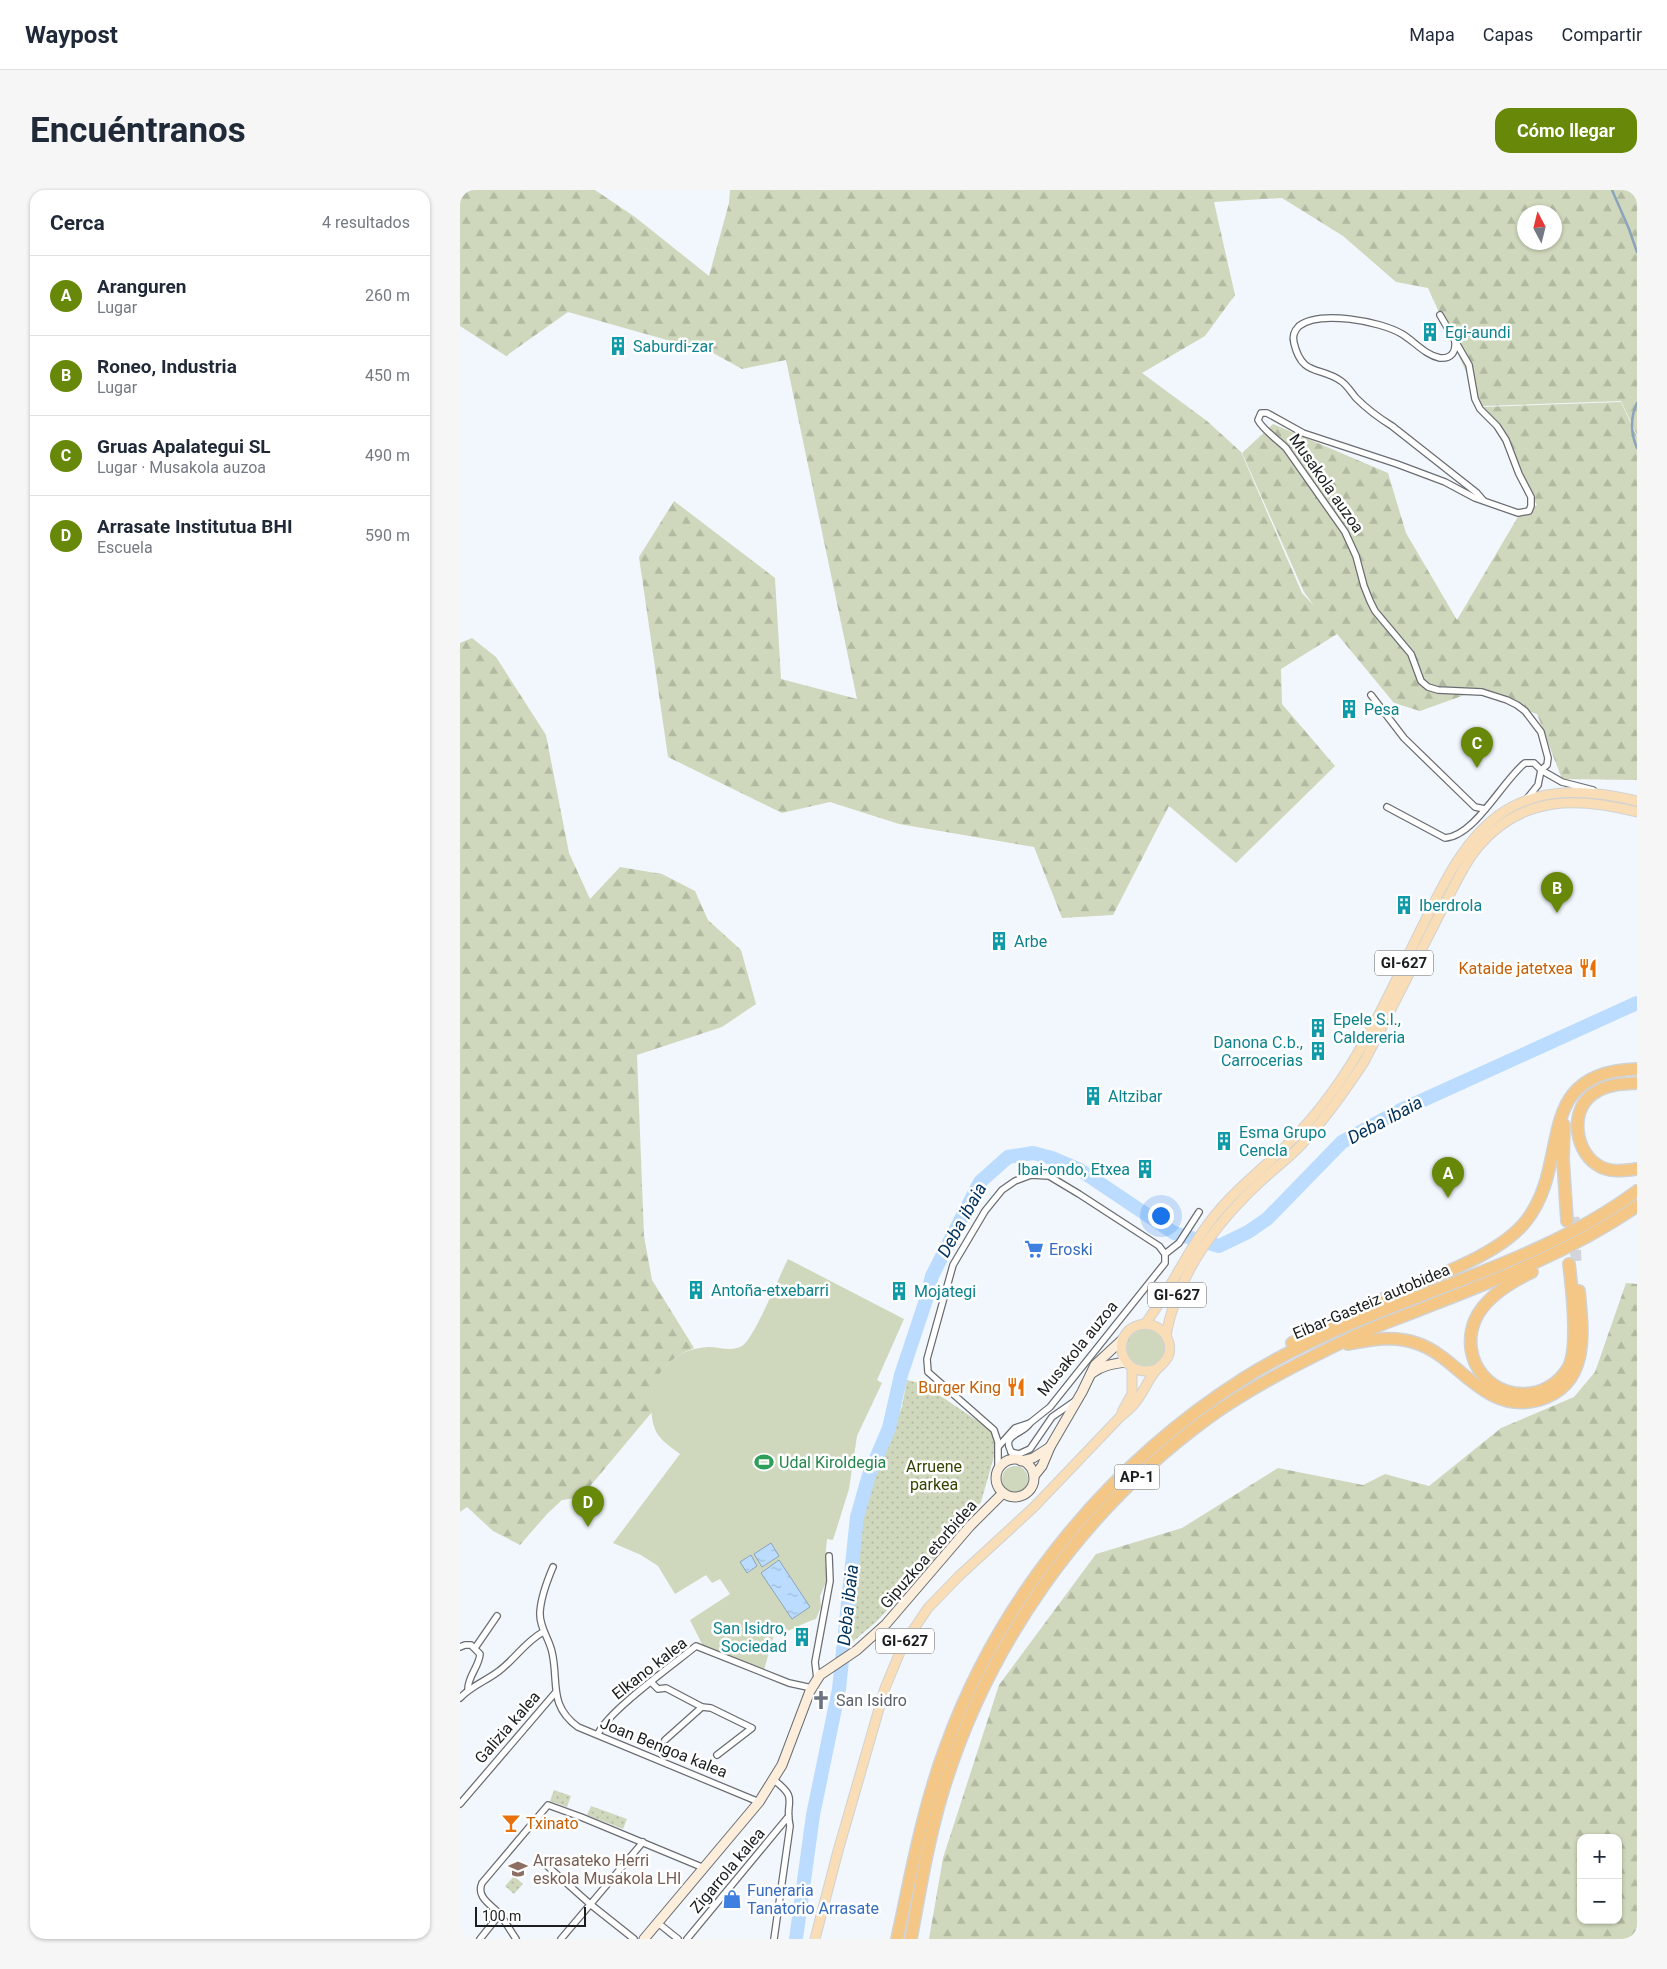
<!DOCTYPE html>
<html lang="es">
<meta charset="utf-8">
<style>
:root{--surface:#fff;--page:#f6f6f7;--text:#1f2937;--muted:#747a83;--line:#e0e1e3;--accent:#678808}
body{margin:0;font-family:Roboto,sans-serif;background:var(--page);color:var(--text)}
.controls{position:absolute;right:15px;bottom:15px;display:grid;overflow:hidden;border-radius:10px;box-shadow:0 1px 4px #0004}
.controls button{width:45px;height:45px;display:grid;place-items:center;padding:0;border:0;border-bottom:1px solid var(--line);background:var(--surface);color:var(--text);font:25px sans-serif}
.compass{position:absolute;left:1057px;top:15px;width:45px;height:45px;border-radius:50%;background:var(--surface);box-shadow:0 1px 4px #0004;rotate:353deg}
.scale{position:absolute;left:15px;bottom:12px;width:111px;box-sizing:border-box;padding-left:5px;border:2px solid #1b1d1f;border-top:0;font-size:14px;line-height:18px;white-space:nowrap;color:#1b1d1f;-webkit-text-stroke:4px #fff;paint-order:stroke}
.you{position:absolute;left:700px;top:1025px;width:18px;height:18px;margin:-12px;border:4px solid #fff;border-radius:50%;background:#1a73e8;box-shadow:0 0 0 8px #1a73e833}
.badge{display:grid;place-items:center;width:32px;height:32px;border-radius:50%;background:var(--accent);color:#fff;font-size:16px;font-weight:700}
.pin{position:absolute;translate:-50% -41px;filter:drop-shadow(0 1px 2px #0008)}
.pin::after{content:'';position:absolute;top:26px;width:18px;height:15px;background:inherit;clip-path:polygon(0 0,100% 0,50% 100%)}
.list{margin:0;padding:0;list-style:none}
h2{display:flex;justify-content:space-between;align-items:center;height:65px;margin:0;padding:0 20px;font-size:21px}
h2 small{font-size:16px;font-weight:400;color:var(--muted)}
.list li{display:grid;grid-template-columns:32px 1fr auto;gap:15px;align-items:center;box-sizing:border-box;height:80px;padding:0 20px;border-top:1px solid var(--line)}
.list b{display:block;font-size:19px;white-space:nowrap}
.list p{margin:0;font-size:16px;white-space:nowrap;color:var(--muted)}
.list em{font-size:16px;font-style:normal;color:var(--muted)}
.map{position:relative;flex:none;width:1177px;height:1749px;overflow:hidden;border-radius:15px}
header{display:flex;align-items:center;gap:30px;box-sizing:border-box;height:70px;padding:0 25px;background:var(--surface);border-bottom:1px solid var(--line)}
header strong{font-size:24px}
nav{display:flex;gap:28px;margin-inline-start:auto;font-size:18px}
.intro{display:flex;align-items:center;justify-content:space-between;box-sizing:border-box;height:120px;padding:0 30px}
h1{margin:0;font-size:35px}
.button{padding:12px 22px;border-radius:15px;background:var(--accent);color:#fff;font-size:18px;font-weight:700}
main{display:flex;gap:30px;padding:0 30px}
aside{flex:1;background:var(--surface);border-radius:15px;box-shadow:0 1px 4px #0004}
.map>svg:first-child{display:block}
.grass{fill:#cfd8bc}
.forest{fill:url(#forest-firs);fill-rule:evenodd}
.park{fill:url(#park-dots)}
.water{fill:url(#water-ripples);stroke:#8ba3bb}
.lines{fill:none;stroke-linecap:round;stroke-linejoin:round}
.stream{stroke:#8ba3bb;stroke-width:2.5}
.river{stroke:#bbdcfe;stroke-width:14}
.highway-tunnel{stroke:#d2d6dc;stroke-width:11;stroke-dasharray:11 5.5;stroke-linecap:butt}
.street-casing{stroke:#696d72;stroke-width:8}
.secondary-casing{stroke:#696d72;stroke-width:11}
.primary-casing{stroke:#d1d2d2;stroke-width:11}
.highway-casing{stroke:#d1d2d2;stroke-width:14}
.street{stroke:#fff;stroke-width:5.5}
.secondary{stroke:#fceedb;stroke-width:9}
.primary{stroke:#f8ddb7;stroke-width:9}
.highway{stroke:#f4c787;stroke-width:11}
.labels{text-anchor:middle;stroke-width:5;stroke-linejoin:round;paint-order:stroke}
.shield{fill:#fff;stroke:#5f6162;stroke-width:1}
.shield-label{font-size:15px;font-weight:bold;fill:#1b1d1f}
.culture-label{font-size:16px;fill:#0d838f;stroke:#fff;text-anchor:start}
.street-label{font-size:16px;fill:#1b1d1f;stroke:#fff}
.food-label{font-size:16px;fill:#c56008;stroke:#fff;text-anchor:end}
.shop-label{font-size:16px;fill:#366cbe;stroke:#fff;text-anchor:start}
.leisure-label{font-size:16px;fill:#27864d;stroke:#fff;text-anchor:start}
.park-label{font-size:16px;fill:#354300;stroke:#fff}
.worship-label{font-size:16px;fill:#5b616d;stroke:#fff;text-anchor:start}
.education-label{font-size:16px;fill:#785e54;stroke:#fff;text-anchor:start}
.water-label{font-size:18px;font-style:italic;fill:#00325c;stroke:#fff}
</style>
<header>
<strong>Waypost</strong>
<nav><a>Mapa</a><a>Capas</a><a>Compartir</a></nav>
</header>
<div class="intro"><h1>Encuéntranos</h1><a class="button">Cómo llegar</a></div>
<main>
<aside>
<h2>Cerca<small>4 resultados</small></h2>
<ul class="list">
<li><span class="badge">A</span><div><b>Aranguren</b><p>Lugar</p></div><em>260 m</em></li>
<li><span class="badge">B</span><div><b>Roneo, Industria</b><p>Lugar</p></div><em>450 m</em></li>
<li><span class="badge">C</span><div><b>Gruas Apalategui SL</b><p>Lugar · Musakola auzoa</p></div><em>490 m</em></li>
<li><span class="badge">D</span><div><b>Arrasate Institutua BHI</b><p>Escuela</p></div><em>590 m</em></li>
</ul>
</aside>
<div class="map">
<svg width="1177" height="1749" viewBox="0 0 1177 1749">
<defs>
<pattern id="forest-firs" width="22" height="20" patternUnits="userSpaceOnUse" patternTransform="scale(1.25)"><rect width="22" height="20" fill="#cfd8bc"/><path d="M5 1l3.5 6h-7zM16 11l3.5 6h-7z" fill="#b1b9a1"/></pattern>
<pattern id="park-dots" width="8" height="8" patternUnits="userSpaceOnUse" patternTransform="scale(1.25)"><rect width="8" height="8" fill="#cfd8bc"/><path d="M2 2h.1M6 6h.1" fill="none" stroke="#b1b9a1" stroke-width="1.8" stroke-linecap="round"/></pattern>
<pattern id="water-ripples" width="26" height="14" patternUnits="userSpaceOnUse" patternTransform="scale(1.25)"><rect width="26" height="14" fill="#bbdcfe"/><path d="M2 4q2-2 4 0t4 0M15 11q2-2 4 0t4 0" fill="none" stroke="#a0bcd9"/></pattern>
</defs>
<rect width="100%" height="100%" fill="#f2f7fd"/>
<g class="grass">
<path d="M328 1069 444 1129 417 1190 422 1193 397 1246 389 1299 373 1350 367 1349 365 1370 367 1390 360 1406 361 1417 356 1429C341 1433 329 1443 314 1445L304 1480 243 1456 230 1430 270 1404 260 1389 252 1393 246 1385 215 1404 198 1376 181 1365 153 1353 220 1264C198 1248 192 1243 191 1215 190 1182 216 1158 249 1157 260 1157 271 1162 282 1156 294 1149 320 1084 328 1069Z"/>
<path d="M682 1138C702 1138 716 1163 698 1174 693 1177 683 1177 678 1178L665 1163C666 1149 669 1145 682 1138Z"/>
<circle cx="555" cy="1289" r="13"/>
</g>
<g class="forest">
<path d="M0 0H135L175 27 249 86 269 13 270 0H1177V245L1161 211 1023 216 1022 217 968 98 936 92 883 46 822 8 754 12 775 105 745 146 682 183 747 231 781 262 842 403 854 416 844 402 782 263 813 234 928 283 946 343 997 430 1059 325 1077 315 1023 217 1161 212 1177 247V590L1102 589 1077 524 1013 502 960 521 934 513 877 444 821 479 822 514 875 576 776 673 709 616 653 725 602 728 574 657 439 634 370 612 322 623 208 567 179 367 214 311 315 388 321 489 397 509 326 170 282 179 253 163 108 122 46 166 0 136ZM1064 22H1094V52H1064Z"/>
<path d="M12 448 36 467 86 545 109 663 130 709 160 677 202 684 235 701 248 730 281 760 296 814 262 837 177 865 184 1046 192 1090 234 1158C202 1171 191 1188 192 1222L121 1307 102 1310 87 1324 60 1355 33 1341 7 1317 0 1322V453Z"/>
<path d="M1166 1093 1177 1094V1749H469L483 1668 539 1495 636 1364 722 1338 818 1278 903 1295 925 1284 969 1296 1041 1238 1114 1207 1135 1182ZM1121 1648H1158V1730H1121Z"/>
</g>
<g class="park">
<polygon points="447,1190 463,1194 528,1238 533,1243 535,1263 521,1312 459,1387 416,1432 390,1454 398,1387 400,1327 412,1295 424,1267 442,1216"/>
<polygon points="94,1600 111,1606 107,1617 90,1611"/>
<polygon points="131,1616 167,1629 163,1639 127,1625"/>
<polygon points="54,1686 63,1694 54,1704 45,1696"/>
</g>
<g class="water">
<polygon points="311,1353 319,1366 302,1377 294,1364"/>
<polygon points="291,1365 297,1376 287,1383 280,1372"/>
<polygon points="319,1370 350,1417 332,1429 301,1383"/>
</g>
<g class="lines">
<g class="stream">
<polyline points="1152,0 1169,39 1177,62"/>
<path d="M1177 213C1170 228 1171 244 1177 258"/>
</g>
<polyline class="river" points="336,1749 353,1625 379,1499 397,1327 409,1285 429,1238 441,1185 466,1110 472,1086 520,992 548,967 573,963 592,968 620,980 714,1043 759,1056 788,1042 807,1029 882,952 941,920 1177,813"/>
<polyline class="highway-tunnel" points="1114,1027 1116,1071"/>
<g class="street-casing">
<g id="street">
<path d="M980 125 1009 175 1015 209 1020 219 1037 236 1046 250 1059 284 1071 307V316L1069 321 1058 323 1015 308 985 292 937 274 843 243 807 223H801L798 230C802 239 818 250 826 258L885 342 896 366 904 396 910 411 915 421 951 464 961 491 968 497 978 500 1022 502 1047 510 1057 515 1065 521 1081 542 1088 568 1087 575 1081 580 1078 595 1066 610"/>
<path d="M995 152C996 162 991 169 980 168 965 165 954 151 942 144 920 131 860 120 839 136 834 141 832 146 834 153 842 187 860 176 881 191 887 195 891 202 896 208 907 219 919 228 932 236L1017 303 1023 310"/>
<polyline points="911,505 944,548 1015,617 1025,619"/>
<path d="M927 617 985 648C1015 646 1043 590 1065 573H1074L1081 580 1102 592 1133 600"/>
<polyline points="705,1064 719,1053 739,1022"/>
<path d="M538 1257 555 1238 570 1233 590 1217 705 1073V1064L699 1056 619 1004 589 986 571 985 555 991 542 1000 525 1021 493 1075 467 1169 468 1182 534 1240 538 1252C538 1261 538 1270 538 1279"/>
<polyline points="551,1262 559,1264 570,1259 592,1227 615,1211"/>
<path d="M556 1269C536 1243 561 1247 570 1233"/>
<path d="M93 1377C87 1391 81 1406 80 1422 79 1437 89 1448 92 1462 99 1492 88 1515 118 1537L299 1612"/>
<path d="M0 1457 5 1455H11L20 1464C19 1477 8 1486 8 1499"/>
<polyline points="15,1458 37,1426"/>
<polyline points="357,1489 355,1472 370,1391 369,1366"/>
<polyline points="191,1492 198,1499 206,1498 242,1517 251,1518 292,1538 257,1565"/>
<path d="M0 1508C11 1496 26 1491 39 1481 55 1469 65 1452 83 1442"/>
<path d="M138 1544C147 1522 214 1474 236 1456L329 1493 352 1498"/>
<polyline points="205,1550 242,1517"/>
<path d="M314 1590C340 1610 324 1610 330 1636L314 1749"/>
<polyline points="0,1614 95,1503"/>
<polyline points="84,1673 130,1714 174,1749"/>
<polyline points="40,1724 56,1749"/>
<polyline points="198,1733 218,1749"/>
<path d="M20 1749 40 1724C30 1714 16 1707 22 1693L88 1615 121 1627 244 1678"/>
<polyline points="101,1749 183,1652"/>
<polyline points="227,1749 328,1627"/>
</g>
</g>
<g class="secondary-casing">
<g id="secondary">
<path d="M632 1183C643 1175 653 1174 666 1172"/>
<circle cx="555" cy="1288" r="19"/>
<polyline points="561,1271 573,1268 590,1257"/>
<polyline points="574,1286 582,1276 590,1257 622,1202 635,1175 663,1149"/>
<polyline points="184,1749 299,1612 322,1575 350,1501 360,1485 397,1460 426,1434 510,1336 543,1303"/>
</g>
</g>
<g class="primary-casing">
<g id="primary">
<path d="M685 1134C713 1097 730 1053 761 1018 777 999 796 984 814 967 841 943 864 915 884 885 915 838 938 785 963 735 983 695 1002 652 1039 625 1080 595 1131 600 1177 611"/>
<path d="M706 1145C717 1085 756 1033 800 992 814 979 829 968 842 954 866 928 885 901 904 872L993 698C1001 683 1008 668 1019 656 1062 605 1118 607 1177 622"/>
<polyline points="662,1222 672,1204 672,1178"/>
<path d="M355 1749 378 1661 425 1498 443 1455 468 1418 499 1386 574 1317 660 1227C664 1223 671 1219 674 1214 683 1204 688 1189 697 1179 702 1174 707 1171 709 1164 711 1155 708 1146 701 1140 695 1135 686 1133 679 1135 648 1144 661 1191 697 1179"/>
</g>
</g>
<g class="highway-casing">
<g id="highway">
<path d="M1177 893C1163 894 1148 894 1136 902 1110 916 1113 958 1136 974 1148 983 1163 981 1177 979"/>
<polyline points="1104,935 1103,969 1107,1031"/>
<path d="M1072 1082C1051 1092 1025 1107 1015 1130 998 1171 1033 1213 1077 1202 1090 1198 1102 1189 1109 1176 1119 1155 1112 1099 1109 1074"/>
<path d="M832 1153C868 1134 905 1117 942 1101 980 1084 1040 1064 1066 1031 1113 972 1070 882 1177 879"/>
<path d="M888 1154C912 1150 932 1145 956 1153 987 1163 1005 1192 1034 1206 1048 1213 1064 1214 1079 1210 1130 1195 1123 1143 1119 1101"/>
<path d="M437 1749C451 1685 462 1621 485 1559 539 1408 648 1275 783 1189 817 1167 855 1149 892 1133 988 1092 1092 1064 1177 1001"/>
<path d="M451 1749C460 1700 468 1651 482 1604 527 1454 622 1320 748 1228 794 1195 847 1169 897 1145 920 1134 945 1126 969 1116 1041 1088 1113 1060 1177 1016"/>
</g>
</g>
<use href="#street" class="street"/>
<use href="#secondary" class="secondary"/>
<use href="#primary" class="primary"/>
<use href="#highway" class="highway"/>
</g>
<defs>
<g id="building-bare" transform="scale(1.5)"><path d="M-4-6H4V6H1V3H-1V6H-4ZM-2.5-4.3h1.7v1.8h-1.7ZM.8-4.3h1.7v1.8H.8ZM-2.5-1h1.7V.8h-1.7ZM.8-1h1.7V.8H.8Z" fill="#0f9aa8" stroke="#fff" stroke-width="2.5" paint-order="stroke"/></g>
<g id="restaurant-bare" transform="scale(1.5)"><path d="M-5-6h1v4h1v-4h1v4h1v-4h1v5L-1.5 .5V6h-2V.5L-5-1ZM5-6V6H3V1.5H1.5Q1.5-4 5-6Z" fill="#e8710a" stroke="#fff" stroke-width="2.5" paint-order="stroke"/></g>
<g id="supermarket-bare" transform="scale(1.5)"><path d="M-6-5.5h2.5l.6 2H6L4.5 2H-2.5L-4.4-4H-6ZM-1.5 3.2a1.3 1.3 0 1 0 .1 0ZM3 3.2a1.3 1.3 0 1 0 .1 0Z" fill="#3f7fe0" stroke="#fff" stroke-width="2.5" paint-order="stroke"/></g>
<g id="stadium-bare" transform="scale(1.5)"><path d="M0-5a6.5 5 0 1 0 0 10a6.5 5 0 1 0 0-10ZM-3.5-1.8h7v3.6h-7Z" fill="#2e9e5b" stroke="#fff" stroke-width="2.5" paint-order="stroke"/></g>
<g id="church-bare" transform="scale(1.5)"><path d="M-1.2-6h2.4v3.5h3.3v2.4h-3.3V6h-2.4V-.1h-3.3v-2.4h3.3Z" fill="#6b7280" stroke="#fff" stroke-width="2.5" paint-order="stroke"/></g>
<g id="bar-bare" transform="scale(1.5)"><path d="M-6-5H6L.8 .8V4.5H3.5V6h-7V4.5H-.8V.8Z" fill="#e8710a" stroke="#fff" stroke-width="2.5" paint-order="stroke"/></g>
<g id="school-bare" transform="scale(1.5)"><path d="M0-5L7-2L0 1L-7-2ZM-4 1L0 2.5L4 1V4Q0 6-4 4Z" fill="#8d6e63" stroke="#fff" stroke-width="2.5" paint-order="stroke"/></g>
<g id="shop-bare" transform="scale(1.5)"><path d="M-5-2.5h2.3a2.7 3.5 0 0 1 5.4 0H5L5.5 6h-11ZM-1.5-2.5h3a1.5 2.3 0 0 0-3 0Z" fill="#3f7fe0" stroke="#fff" stroke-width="2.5" paint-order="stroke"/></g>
</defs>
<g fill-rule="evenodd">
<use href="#building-bare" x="970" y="142"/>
<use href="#building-bare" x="158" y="156"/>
<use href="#building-bare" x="889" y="519"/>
<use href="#building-bare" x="944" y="715"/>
<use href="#building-bare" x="539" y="751"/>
<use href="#restaurant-bare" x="1128" y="778"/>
<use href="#building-bare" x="858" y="838"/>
<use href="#building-bare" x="858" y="861"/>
<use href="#building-bare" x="633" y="906"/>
<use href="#building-bare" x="764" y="951"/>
<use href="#building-bare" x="685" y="979"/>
<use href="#supermarket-bare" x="574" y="1059"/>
<use href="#building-bare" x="236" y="1100"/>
<use href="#building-bare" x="439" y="1101"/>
<use href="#restaurant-bare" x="556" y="1197"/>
<use href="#stadium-bare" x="304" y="1272"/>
<use href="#building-bare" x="342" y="1447"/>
<use href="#church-bare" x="361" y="1510"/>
<use href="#bar-bare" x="51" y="1633"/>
<use href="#school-bare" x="58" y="1679"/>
<use href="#shop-bare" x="272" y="1709"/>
</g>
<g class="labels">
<g class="shield">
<rect x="915" y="760.5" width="58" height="25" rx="4"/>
<rect x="688" y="1092.5" width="58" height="25" rx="4"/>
<rect x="654.5" y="1274.5" width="45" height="25" rx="4"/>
<rect x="416" y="1438.5" width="58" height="25" rx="4"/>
</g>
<g class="shield-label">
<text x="944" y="778">GI-627</text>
<text x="717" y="1110">GI-627</text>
<text x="677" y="1292">AP-1</text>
<text x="445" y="1456">GI-627</text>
</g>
<g class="culture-label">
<text x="985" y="148">Egi-aundi</text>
<text x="173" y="162">Saburdi-zar</text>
<text x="904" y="525">Pesa</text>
<text x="959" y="721">Iberdrola</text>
<text x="554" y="757">Arbe</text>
<text x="873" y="835">Epele S.l.,<tspan x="873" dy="18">Caldereria</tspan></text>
<text x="843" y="858" text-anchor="end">Danona C.b.,<tspan x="843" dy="18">Carrocerias</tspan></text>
<text x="648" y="912">Altzibar</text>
<text x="779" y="948">Esma Grupo<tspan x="779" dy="18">Cencla</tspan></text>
<text x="670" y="985" text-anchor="end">Ibai-ondo, Etxea</text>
<text x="251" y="1106">Antoña-etxebarri</text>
<text x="454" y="1107">Mojategi</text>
<text x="327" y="1444" text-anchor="end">San Isidro,<tspan x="327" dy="18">Sociedad</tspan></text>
</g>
<g class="street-label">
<text transform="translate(867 293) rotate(55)" y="6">Musakola auzoa</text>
<text transform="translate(911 1111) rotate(-23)" y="6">Eibar-Gasteiz autobidea</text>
<text transform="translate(617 1158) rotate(-51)" y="6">Musakola auzoa</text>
<text transform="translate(468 1364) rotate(-49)" y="6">Gipuzkoa etorbidea</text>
<text transform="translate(189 1478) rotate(-38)" y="6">Elkano kalea</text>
<text transform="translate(47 1537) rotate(-49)" y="6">Galizia kalea</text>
<text transform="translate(204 1557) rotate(22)" y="6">Joan Bengoa kalea</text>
<text transform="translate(267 1680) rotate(-50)" y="6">Zigarrola kalea</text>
</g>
<g class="food-label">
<text x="1113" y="784">Kataide jatetxea</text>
<text x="541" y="1203">Burger King</text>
<text x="66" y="1639" text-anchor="start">Txinato</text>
</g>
<g class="shop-label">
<text x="589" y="1065">Eroski</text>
<text x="287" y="1706">Funeraria<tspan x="287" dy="18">Tanatorio Arrasate</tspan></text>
</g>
<g class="leisure-label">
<text x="319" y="1278">Udal Kiroldegia</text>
</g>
<g class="park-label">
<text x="474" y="1282">Arruene<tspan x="474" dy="18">parkea</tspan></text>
</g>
<g class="worship-label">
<text x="376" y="1516">San Isidro</text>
</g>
<g class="education-label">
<text x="73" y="1676">Arrasateko Herri<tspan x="73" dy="18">eskola Musakola LHI</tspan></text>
</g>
<g class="water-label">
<text transform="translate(925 930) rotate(-28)" y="6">Deba ibaia</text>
<text transform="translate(502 1030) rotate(-61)" y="6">Deba ibaia</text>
<text transform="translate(388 1415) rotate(-84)" y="6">Deba ibaia</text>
</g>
</g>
</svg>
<div class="controls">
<button>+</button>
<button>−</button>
</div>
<svg class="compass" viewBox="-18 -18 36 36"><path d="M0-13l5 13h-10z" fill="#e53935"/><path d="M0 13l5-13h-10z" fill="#747a83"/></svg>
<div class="scale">100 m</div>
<div class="you"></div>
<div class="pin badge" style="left:988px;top:1008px">A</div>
<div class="pin badge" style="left:1097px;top:723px">B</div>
<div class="pin badge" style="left:1017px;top:578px">C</div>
<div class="pin badge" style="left:128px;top:1337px">D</div>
</div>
</main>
